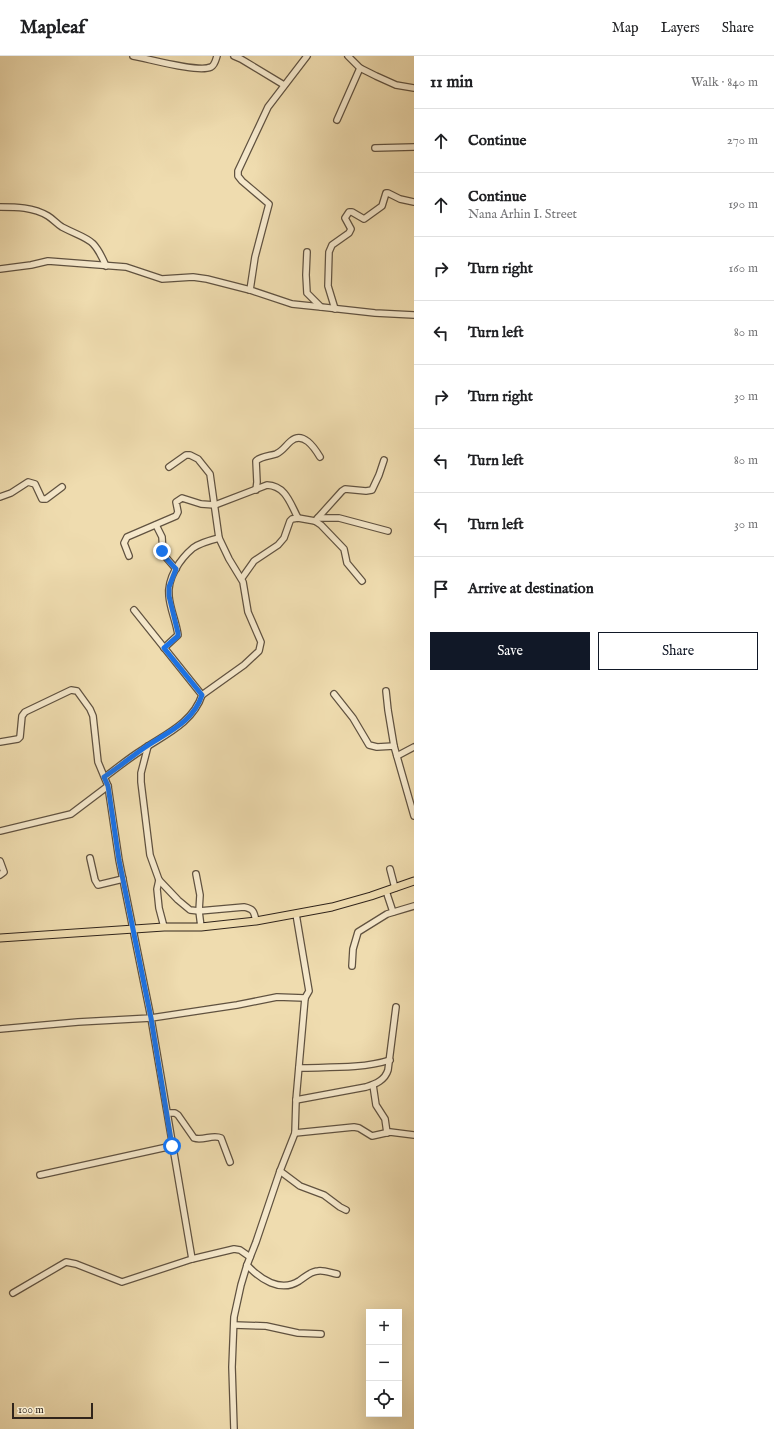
<!DOCTYPE html>
<meta charset="utf-8">
<style>
:root{--surface:#fff;--page:#f2f2f2;--text:#202124;--muted:#757577;--line:#e0e0e0;--accent:#111827}
body{margin:0;font-family:"IM FELL English",serif;background:var(--page);color:var(--text)}
.controls{position:absolute;right:12px;bottom:12px;display:grid;overflow:hidden;border-radius:0px;box-shadow:0 4px 16px #0002}
.controls button{width:36px;height:36px;display:grid;place-items:center;padding:0;border:0;border-bottom:1px solid var(--line);background:var(--surface);color:var(--text);font:20px sans-serif}
.scale{position:absolute;left:12px;bottom:10px;width:81px;box-sizing:border-box;padding-left:4px;border:2px solid #30241b;border-top:0;font-size:11px;line-height:14px;white-space:nowrap;color:#30241b;-webkit-text-stroke:3px #f5e8cb;paint-order:stroke}
.stop{position:absolute;width:12px;height:12px;margin:-9px;border:3px solid #1a73e8;border-radius:50%;background:#fff}
.stop.end{background:#1a73e8;border-color:#fff;box-shadow:0 1px 4px #0008}
.list{margin:0;padding:0;list-style:none}
h2{display:flex;justify-content:space-between;align-items:center;height:52px;margin:0;padding:0 16px;font-size:17px}
h2 small{font-size:13px;font-weight:400;color:var(--muted)}
.list li{display:grid;grid-template-columns:26px 1fr auto;gap:12px;align-items:center;box-sizing:border-box;height:64px;padding:0 16px;border-top:1px solid var(--line)}
.list b{display:block;font-size:15px;white-space:nowrap}
.list p{margin:0;font-size:13px;white-space:nowrap;color:var(--muted)}
.list em{font-size:13px;font-style:normal;color:var(--muted)}
.actions{display:flex;gap:8px;padding:12px 16px}
.actions a{flex:1;padding:9px 0;border:1px solid var(--accent);border-radius:0px;text-align:center;font-size:14px;color:var(--accent)}
.actions .main{background:var(--accent);color:#fff}
.icon{flex:none;width:22px;height:22px;fill:none;stroke:currentColor;stroke-width:2;stroke-linecap:round;stroke-linejoin:round}
.map{position:relative;flex:none;width:414px;height:1373px;overflow:hidden}
header{display:flex;align-items:center;gap:24px;box-sizing:border-box;height:56px;padding:0 20px;background:var(--surface);border-bottom:1px solid var(--line)}
header strong{font-size:19px}
nav{display:flex;gap:22px;margin-inline-start:auto;font-size:14px}
main{display:flex}
aside{flex:1;background:var(--surface)}
.map>svg:first-child{display:block}
.lines{fill:none;stroke-linecap:round;stroke-linejoin:round}
.minor-casing{stroke:#605240;stroke-width:8}
.major-casing{stroke:#30241b;stroke-width:9}
.minor{stroke:#f5e8cb;stroke-width:5.5}
.major{stroke:#efdcaf;stroke-width:7}
.route{stroke:#1a73e8;stroke-width:5}
</style>
<header>
<strong>Mapleaf</strong>
<nav><a>Map</a><a>Layers</a><a>Share</a></nav>
</header>
<main>
<div class="map">
<svg width="414" height="1373" viewBox="0 0 414 1373">
<rect width="100%" height="100%" fill="#efdcaf"/>
<filter id="stains"><feTurbulence type="fractalNoise" baseFrequency=".005" numOctaves="4"/><feColorMatrix values="0 0 0 0 .2 0 0 0 0 .09 0 0 0 0 .02 0 0 0 .5 -.17"/></filter>
<radialGradient id="worn" r=".72"><stop offset=".6" stop-color="#630" stop-opacity="0"/><stop offset="1" stop-color="#630" stop-opacity=".3"/></radialGradient>
<g class="lines">
<g class="minor-casing">
<g id="minor">
<path d="M133 0C150 3 198 17 211 11 215 9 216 3 217 0"/>
<polyline points="234,0 241,3 284,29"/>
<polyline points="348,0 360,12 376,20 396,29 414,32"/>
<polyline points="337,64 360,12"/>
<polyline points="375,92 414,91"/>
<path d="M0 151C16 151 33 151 48 160 53 163 57 168 62 171 89 185 93 180 106 210"/>
<polyline points="307,196 306,219 307,237 321,251 375,257 414,259"/>
<polyline points="0,213 31,209 48,205 126,211 162,223 193,221 207,223 250,234 292,248 321,251"/>
<polyline points="250,234 255,201 269,148 242,125 238,120 238,115 268,51 307,0"/>
<polyline points="335,253 328,230 329,196 332,189 349,177 351,173 345,162 349,156 352,156 364,163 382,150 386,137 388,137 400,143 414,146"/>
<polyline points="169,411 186,399 190,399 198,403 210,418 219,482 229,503 243,526 248,556 261,586 259,595 244,609 202,639"/>
<path d="M256 434 257 426 256 405C261 400 270 400 276 398 283 395 286 389 291 385 303 375 314 391 320 401"/>
<polyline points="0,441 11,437 28,426 35,428 42,443 46,443 62,431"/>
<polyline points="318,462 339,462 388,475"/>
<polyline points="315,465 342,435 345,433 366,435 372,434 379,419 384,404"/>
<polyline points="156,469 162,481 163,498 176,513"/>
<path d="M129 500 124 487 127 481 176 460 178 456 176 446 182 442 201 448 215 449 267 429C286 430 290 447 298 462"/>
<polyline points="242,522 254,505 278,489 284,482 290,465 292,463 298,462 315,465 321,469 344,493 347,507 362,525"/>
<path d="M164 592 178 579C176 565 170 553 169 540 167 522 180 503 193 492 200 487 211 484 219 482"/>
<polyline points="386,635 388,654 394,690"/>
<polyline points="334,638 353,662 369,689 377,691 394,690 414,760"/>
<polyline points="0,686 18,683 20,681 22,660 25,656 71,634 77,635 90,653 93,660 98,706 108,730 119,804 151,962 78,966 0,973"/>
<polyline points="148,690 141,717 141,726 150,799 159,824 157,833 159,852 164,871"/>
<polyline points="397,700 414,691"/>
<path d="M105 721C117 712 129 702 142 694 164 679 193 667 202 639L134 554"/>
<polyline points="0,775 71,758 108,730"/>
<polyline points="90,802 95,824 98,829 123,823"/>
<polyline points="0,805 4,816 0,819"/>
<polyline points="390,813 395,832"/>
<polyline points="196,818 200,839 199,855 201,871"/>
<path d="M159 824 178 844 190 854 199 855 244 851C254 853 254 856 256 865"/>
<polyline points="386,835 393,856"/>
<polyline points="352,910 353,893 358,876 387,858 414,850"/>
<path d="M299 1012C328 1011 362 1013 390 1004"/>
<polyline points="373,1029 376,1049 385,1063 387,1077"/>
<path d="M296 1044 366 1031C376 1028 385 1024 388 1014L396 951"/>
<path d="M168 1057H175L178 1059 194 1082C203 1085 213 1078 221 1082L230 1106"/>
<polyline points="295,1077 354,1071 359,1072 372,1080 390,1076 414,1079"/>
<polyline points="280,1115 300,1130 324,1139 340,1151 346,1154"/>
<polyline points="40,1119 172,1090"/>
<polyline points="250,1201 240,1194 234,1193 192,1203 151,962 237,949 277,941 305,942"/>
<path d="M247 1209C260 1223 280 1237 299 1225 305 1221 311 1215 318 1215 324 1214 331 1217 337 1218"/>
<polyline points="13,1237 66,1206 76,1208 122,1226 192,1203"/>
<polyline points="234,1269 266,1270 298,1277 321,1278"/>
<polyline points="234,1373 232,1311 234,1261 241,1229 247,1209 256,1186 280,1115 295,1077 296,1044 305,942 309,935 296,858"/>
</g>
</g>
<g class="major-casing">
<polyline id="major" points="0,882 164,871 201,871 256,865 332,851 371,840 414,825"/>
</g>
<use href="#minor" class="minor"/>
<use href="#major" class="major"/>
</g>
<g class="lines">
<path class="route" d="M162 495 165 501 176 513 169 531V540L178 577V580L164 592 202 639C193 667 166 677 144 692 131 701 118 712 104 721L108 730 119 804 151 962 172 1090"/>
</g>
<rect width="100%" height="100%" filter="url(#stains)"/>
<rect width="100%" height="100%" fill="url(#worn)"/>
</svg>
<div class="controls">
<button>+</button>
<button>−</button>
<button><svg class="icon" aria-label="locate" viewBox="0 0 24 24"><circle cx="12" cy="12" r="6"/><path d="M12 2v4M12 18v4M2 12h4M18 12h4"/></svg></button>
</div>
<div class="scale">100 m</div>
<div class="stop" style="left:172px;top:1090px"></div>
<div class="stop end" style="left:162px;top:495px"></div>
</div>
<aside>
<h2>11 min<small>Walk · 840 m</small></h2>
<ul class="list">
<li><svg class="icon" aria-label="ahead" viewBox="0 0 24 24"><path d="M12 20V5M6 11l6-6 6 6"/></svg><div><b>Continue</b></div><em>270 m</em></li>
<li><svg class="icon" aria-label="ahead" viewBox="0 0 24 24"><path d="M12 20V5M6 11l6-6 6 6"/></svg><div><b>Continue</b><p>Nana Arhin I. Street</p></div><em>190 m</em></li>
<li><svg class="icon" aria-label="right" viewBox="0 0 24 24"><path d="M7 20v-9h11M14 6l5 5-5 5"/></svg><div><b>Turn right</b></div><em>160 m</em></li>
<li><svg class="icon" aria-label="left" viewBox="0 0 24 24"><path d="M17 20v-9H6M10 6l-5 5 5 5"/></svg><div><b>Turn left</b></div><em>80 m</em></li>
<li><svg class="icon" aria-label="right" viewBox="0 0 24 24"><path d="M7 20v-9h11M14 6l5 5-5 5"/></svg><div><b>Turn right</b></div><em>30 m</em></li>
<li><svg class="icon" aria-label="left" viewBox="0 0 24 24"><path d="M17 20v-9H6M10 6l-5 5 5 5"/></svg><div><b>Turn left</b></div><em>80 m</em></li>
<li><svg class="icon" aria-label="left" viewBox="0 0 24 24"><path d="M17 20v-9H6M10 6l-5 5 5 5"/></svg><div><b>Turn left</b></div><em>30 m</em></li>
<li><svg class="icon" aria-label="arrive" viewBox="0 0 24 24"><path d="M6 21V4h12l-3 4 3 4H6"/></svg><div><b>Arrive at destination</b></div></li>
</ul>
<div class="actions"><a class="main">Save</a><a>Share</a></div>
</aside>
</main>
